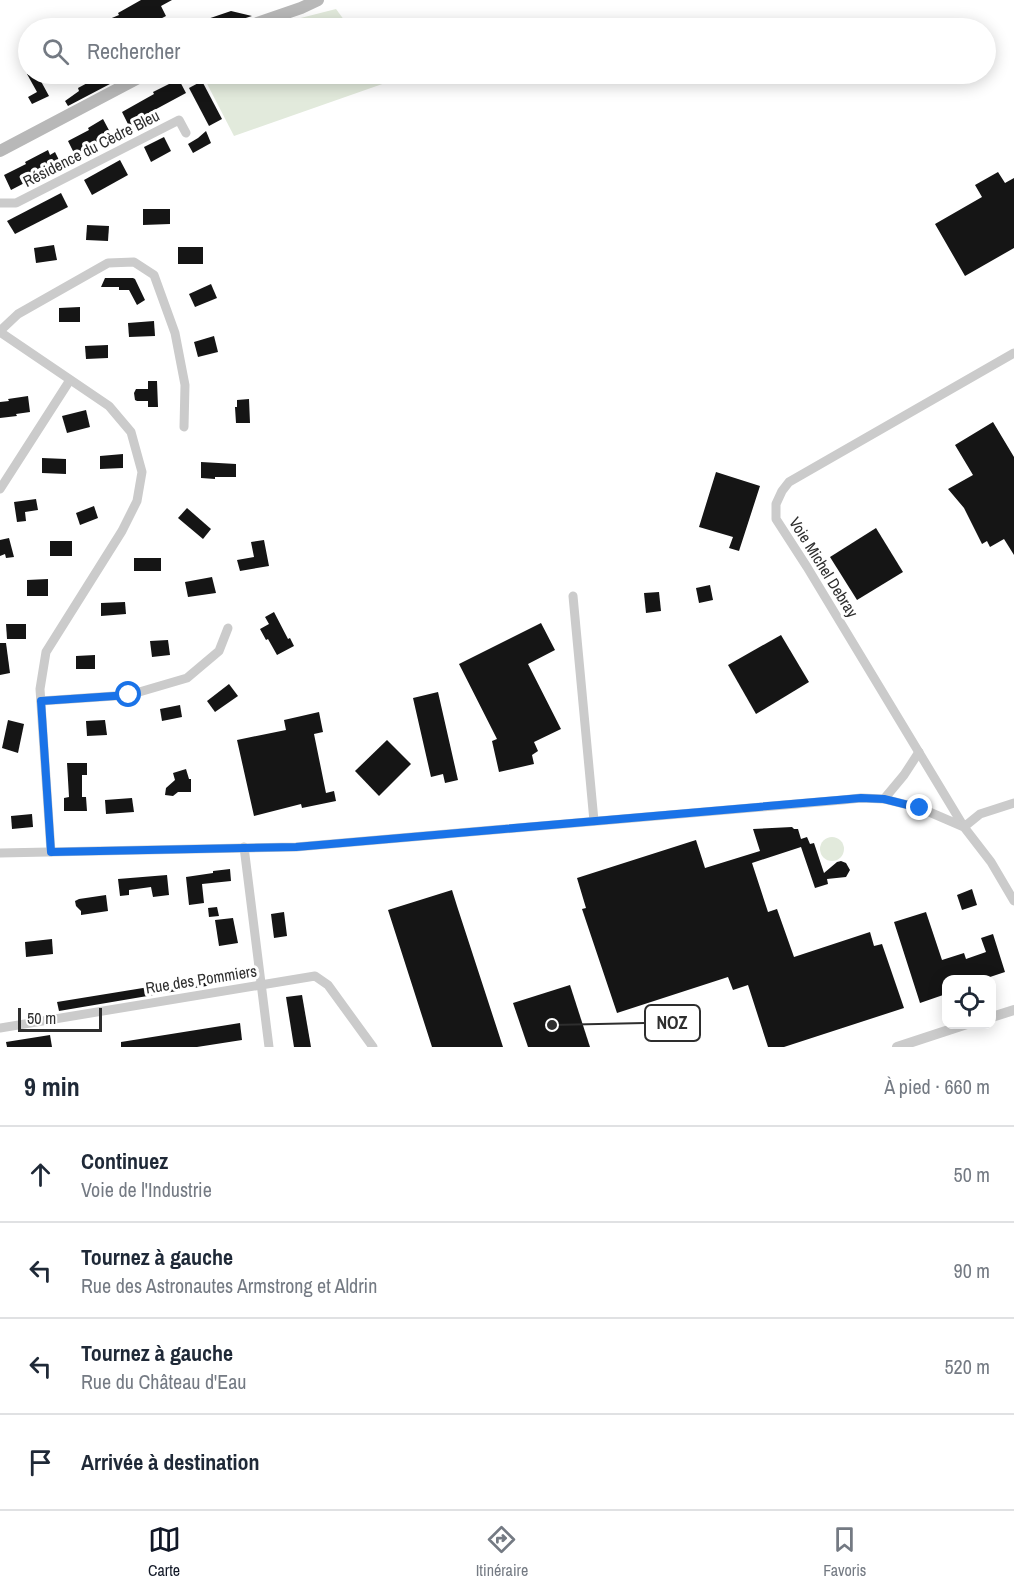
<!DOCTYPE html>
<html lang="fr">
<meta charset="utf-8">
<style>
:root{--surface:#fff;--page:#f2f2f3;--text:#1f2937;--muted:#747a83;--line:#e0e1e3;--accent:#111827}
body{margin:0;font-family:"Archivo Narrow",sans-serif;background:var(--page);color:var(--text)}
.controls{position:absolute;right:18px;bottom:18px;display:grid;overflow:hidden;border-radius:12px;box-shadow:0 3px 15px #0003}
.controls button{width:54px;height:54px;display:grid;place-items:center;padding:0;border:0;border-bottom:2px solid var(--line);background:var(--surface);color:var(--text);font:30px sans-serif}
.scale{position:absolute;left:18px;bottom:15px;width:84px;box-sizing:border-box;padding-left:6px;border:3px solid #2e2e2e;border-top:0;font-size:16px;line-height:21px;white-space:nowrap;color:#2e2e2e;-webkit-text-stroke:4px #fff;paint-order:stroke}
.stop{position:absolute;width:18px;height:18px;margin:-14px;border:4px solid #1a73e8;border-radius:50%;background:#fff}
.stop.end{background:#1a73e8;border-color:#fff;box-shadow:0 2px 6px #0008}
.list{margin:0;padding:0;list-style:none}
h2{display:flex;justify-content:space-between;align-items:center;height:78px;margin:0;padding:0 24px;font-size:26px}
h2 small{font-size:20px;font-weight:400;color:var(--muted)}
.list li{display:grid;grid-template-columns:39px 1fr auto;gap:18px;align-items:center;box-sizing:border-box;height:96px;padding:0 24px;border-top:2px solid var(--line)}
.list b{display:block;font-size:22px;white-space:nowrap}
.list p{margin:0;font-size:20px;white-space:nowrap;color:var(--muted)}
.list em{font-size:20px;font-style:normal;color:var(--muted)}
.icon{flex:none;width:33px;height:33px;fill:none;stroke:currentColor;stroke-width:2;stroke-linecap:round;stroke-linejoin:round}
.map{position:relative;flex:none;width:1014px;height:1047px;overflow:hidden}
.search{position:absolute;background:var(--surface);box-shadow:0 3px 15px #0003;left:18px;right:18px;top:18px;height:66px;display:flex;align-items:center;gap:15px;box-sizing:border-box;padding:0 21px;border-radius:33px;color:var(--muted);font-size:22px}
.sheet{height:462px;background:var(--surface)}
nav{display:flex;justify-content:space-around;align-items:center;box-sizing:border-box;height:84px;border-top:2px solid var(--line);background:var(--surface);font-size:16px;color:var(--muted)}
nav a{display:grid;justify-items:center;gap:3px}
nav .on{color:var(--accent)}
.map>svg:first-child{display:block}
.green{fill:#e2eadc}
.building{fill:#151515}
.lines{fill:none;stroke-linecap:round;stroke-linejoin:round}
.minor{stroke:#cbcbcb;stroke-width:9}
.tertiary{stroke:#cbcbcb;stroke-width:10}
.secondary{stroke:#b8b8b8;stroke-width:12}
.route{stroke:#1a73e8;stroke-width:8}
.labels{text-anchor:middle;stroke-width:6;stroke-linejoin:round;paint-order:stroke}
.street-label{font-size:16px;fill:#2e2e2e;stroke:#fff}
.leader{fill:none;stroke:#2e2e2e;stroke-width:2}
.callout-dot{fill:#2e2e2e;stroke:#fff;stroke-width:2}
.callout{fill:#fff;stroke:#2e2e2e;stroke-width:2}
.callout-label{font-size:18px;text-anchor:middle;font-weight:bold;fill:#2e2e2e}
</style>
<div class="map">
<svg width="1014" height="1047" viewBox="0 0 1014 1047">
<rect width="100%" height="100%" fill="#fff"/>
<g class="green">
<polygon points="336,9 350,28 266,28 281,23"/>
<polygon points="202,74 382,74 388,82 234,136"/>
<circle cx="832" cy="849" r="12"/>
</g>
<g class="building">
<polygon points="141,0 172,0 161,6 166,16 143,28 88,28 119,15 118,13"/>
<polygon points="231,11 252,16 215,28 184,28 184,27"/>
<polygon points="27,74 37,74 49,96 32,104 28,97 37,92"/>
<polygon points="104,74 129,74 68,106 65,101 79,91 78,88"/>
<polygon points="164,74 176,74 186,93 147,114 148,116 129,126 122,112 154,94 153,92 169,84"/>
<polygon points="202,81 222,119 209,126 189,88"/>
<polygon points="103,119 111,134 75,155 68,141 89,130 88,128"/>
<polygon points="206,131 211,143 193,153 188,144 198,138"/>
<polygon points="164,137 171,151 151,162 144,147"/>
<polygon points="48,150 50,155 55,152 60,162 35,175 36,177 11,190 4,175 26,164 25,162"/>
<polygon points="120,160 128,175 92,195 84,180"/>
<polygon points="998,172 1005,183 1014,178 1014,248 965,276 935,224 982,197 975,185"/>
<polygon points="61,193 68,207 15,234 7,221"/>
<polygon points="143,209 170,209 170,224 143,225"/>
<polygon points="87,225 109,226 108,241 86,240"/>
<polygon points="54,245 57,260 36,263 34,248"/>
<rect x="178" y="247" width="25" height="17"/>
<polygon points="105,278 133,278 135,279 145,300 137,305 129,290 119,290 119,287 101,287"/>
<polygon points="211,284 217,298 195,307 189,294"/>
<polygon points="80,307 80,322 59,322 59,308"/>
<polygon points="154,321 155,336 129,337 128,323"/>
<polygon points="214,336 218,352 198,357 194,342"/>
<polygon points="108,345 108,358 86,359 85,346"/>
<polygon points="148,381 157,381 158,407 148,407 148,401 137,401 135,400 134,393 136,389 148,389"/>
<polygon points="28,396 30,412 16,414 17,416 0,418 0,402 9,401 8,399"/>
<polygon points="249,399 250,423 236,423 235,407 237,407 237,400"/>
<polygon points="86,410 90,427 67,433 62,416"/>
<polygon points="993,422 1014,457 1014,555 1004,539 990,547 987,541 982,544 964,508 948,489 973,475 955,445"/>
<polygon points="123,454 123,468 100,469 100,456"/>
<polygon points="42,458 66,459 66,474 42,473"/>
<polygon points="201,462 236,464 236,477 215,477 215,479 201,478"/>
<polygon points="716,472 760,486 739,551 729,548 733,537 699,527"/>
<polygon points="36,499 38,510 25,512 26,521 17,522 14,502"/>
<polygon points="94,506 98,518 80,525 76,513"/>
<polygon points="187,508 211,529 203,539 178,518"/>
<polygon points="876,528 903,572 857,600 830,557"/>
<polygon points="9,538 14,557 6,558 5,554 0,556 0,540"/>
<polygon points="264,540 269,566 240,571 237,560 254,557 251,542"/>
<rect x="50" y="541" width="22" height="15"/>
<rect x="134" y="558" width="27" height="13"/>
<polygon points="212,577 216,593 188,597 185,582"/>
<polygon points="48,579 48,596 27,596 27,580"/>
<polygon points="710,585 713,600 699,603 696,588"/>
<polygon points="659,592 661,611 646,613 644,593"/>
<polygon points="125,602 126,614 101,616 101,603"/>
<polygon points="274,612 288,639 290,638 294,646 277,655 268,639 266,640 260,629 269,624 265,617"/>
<polygon points="541,623 555,650 528,664 561,729 534,742 538,751 532,755 534,764 499,772 492,741 497,739 459,664"/>
<polygon points="6,624 26,624 26,639 7,639"/>
<polygon points="781,635 809,682 756,714 728,665"/>
<polygon points="168,640 170,655 152,657 150,641"/>
<polygon points="0,643 6,643 10,673 0,675"/>
<polygon points="95,655 95,669 76,669 76,656"/>
<polygon points="229,684 238,696 215,712 207,701"/>
<polygon points="438,692 458,780 445,783 443,774 431,777 413,698"/>
<polygon points="180,705 182,717 162,721 160,709"/>
<polygon points="319,712 323,732 314,734 326,793 334,791 336,801 302,808 301,804 254,816 237,740 286,730 284,720"/>
<polygon points="8,720 24,724 18,753 2,748"/>
<polygon points="105,720 107,735 87,736 86,721"/>
<polygon points="387,740 411,764 379,796 355,771"/>
<polygon points="67,763 87,763 87,775 82,775 82,797 86,797 87,811 64,811 64,798 69,797"/>
<polygon points="186,769 189,779 191,779 191,792 178,792 173,796 165,795 166,788 175,780 173,773"/>
<polygon points="132,798 134,812 106,814 105,800"/>
<polygon points="32,814 33,827 12,829 11,816"/>
<polygon points="792,827 794,829 798,829 801,839 807,837 810,844 814,843 824,873 837,862 841,861 846,863 850,870 846,877 827,879 828,884 815,888 801,847 752,863 768,912 777,909 794,957 870,932 874,946 882,944 904,1008 784,1047 768,1047 748,985 733,990 728,977 617,1013 582,909 586,908 577,878 696,840 705,868 760,851 753,829"/>
<polygon points="230,869 231,881 202,884 204,903 189,905 186,877 213,873 213,871"/>
<polygon points="167,875 169,895 153,897 151,887 129,890 129,895 120,896 118,879"/>
<polygon points="972,889 977,905 962,910 957,895"/>
<polygon points="452,890 457,906 503,1047 432,1047 388,910"/>
<polygon points="106,895 108,911 81,915 81,911 76,906 75,901 79,899"/>
<polygon points="217,907 219,916 209,917 208,908"/>
<polygon points="284,912 287,936 274,938 271,914"/>
<polygon points="926,912 942,960 964,953 966,959 986,952 981,938 993,934 1005,972 981,980 946,980 946,994 920,1003 894,922"/>
<polygon points="233,918 238,943 219,946 215,920"/>
<polygon points="52,939 53,954 26,957 25,942"/>
<polygon points="229,974 230,982 59,1011 57,1002"/>
<polygon points="570,985 590,1047 528,1047 513,1003"/>
<polygon points="302,995 311,1047 294,1047 286,997"/>
<polygon points="240,1023 242,1040 197,1047 121,1047 121,1042"/>
<polygon points="50,1035 52,1047 7,1047 6,1042"/>
</g>
<g class="lines">
<g class="minor">
<polyline points="0,203 16,203 179,120 186,133"/>
<polyline points="0,331 18,314 108,263 134,262 154,275 175,333 185,385 184,427"/>
<polyline points="0,332 109,406 131,432 142,472 137,501 122,531 46,652 40,689 51,852"/>
<polyline points="1014,353 789,482 782,491 776,504 776,519 807,567 964,827 980,814 1014,803"/>
<polyline points="0,489 70,380"/>
<polyline points="573,596 594,821"/>
<polyline points="41,701 129,695 187,678 219,651 228,628"/>
<polyline points="884,799 904,775 919,752"/>
<polyline points="244,847 269,1047"/>
<polyline points="0,853 296,847 842,800 861,798 884,799 920,808 964,827 991,862 1014,901"/>
<polyline points="0,1028 315,976 328,985 373,1047"/>
</g>
<g class="tertiary">
<polyline points="992,1017 1014,1010"/>
<polyline points="897,1047 967,1024"/>
</g>
<g class="secondary">
<polyline points="243,28 301,8 318,0"/>
<polyline points="0,151 146,74"/>
</g>
</g>
<g class="lines">
<polyline class="route" points="129,695 41,701 51,852 296,847 861,798 884,799 920,808"/>
</g>
<g class="labels">
<g class="street-label">
<text transform="translate(91 148) rotate(-27)" y="6">Résidence du Cèdre Bleu</text>
<text transform="translate(824 567) rotate(58)" y="6">Voie Michel Debray</text>
<text transform="translate(201 979) rotate(-9)" y="6">Rue des Pommiers</text>
</g>
</g>
<path class="leader" d="M552 1025L645 1023"/>
<circle class="callout-dot" cx="552" cy="1025" r="6"/>
<rect class="callout" x="645" y="1005" width="55" height="36" rx="6"/>
<g class="callout-label">
<text x="672" y="1029">NOZ</text>
</g>
</svg>
<div class="controls">
<button><svg class="icon" aria-label="locate" viewBox="0 0 24 24"><circle cx="12" cy="12" r="6"/><path d="M12 2v4M12 18v4M2 12h4M18 12h4"/></svg></button>
</div>
<div class="scale">50 m</div>
<div class="stop" style="left:129px;top:695px"></div>
<div class="stop end" style="left:920px;top:808px"></div>
<div class="search"><svg class="icon" aria-label="search" viewBox="0 0 24 24"><circle cx="10" cy="10" r="6"/><path d="M15 15l6 6"/></svg>Rechercher</div>
</div>
<section class="sheet">
<h2>9 min<small>À pied · 660 m</small></h2>
<ul class="list">
<li><svg class="icon" aria-label="ahead" viewBox="0 0 24 24"><path d="M12 20V5M6 11l6-6 6 6"/></svg><div><b>Continuez</b><p>Voie de l'Industrie</p></div><em>50 m</em></li>
<li><svg class="icon" aria-label="left" viewBox="0 0 24 24"><path d="M17 20v-9H6M10 6l-5 5 5 5"/></svg><div><b>Tournez à gauche</b><p>Rue des Astronautes Armstrong et Aldrin</p></div><em>90 m</em></li>
<li><svg class="icon" aria-label="left" viewBox="0 0 24 24"><path d="M17 20v-9H6M10 6l-5 5 5 5"/></svg><div><b>Tournez à gauche</b><p>Rue du Château d'Eau</p></div><em>520 m</em></li>
<li><svg class="icon" aria-label="arrive" viewBox="0 0 24 24"><path d="M6 21V4h12l-3 4 3 4H6"/></svg><div><b>Arrivée à destination</b></div></li>
</ul>
</section>
<nav>
<a class="on"><svg class="icon" aria-label="map" viewBox="0 0 24 24"><path d="M3 6l6-2 6 2 6-2v14l-6 2-6-2-6 2zM9 4v14M15 6v14"/></svg>Carte</a>
<a><svg class="icon" aria-label="directions" viewBox="0 0 24 24"><path d="M12 3l9 9-9 9-9-9zM9 14v-3h6M13 9l2 2-2 2"/></svg>Itinéraire</a>
<a><svg class="icon" aria-label="saved" viewBox="0 0 24 24"><path d="M7 4h10v16l-5-4-5 4z"/></svg>Favoris</a>
</nav>
